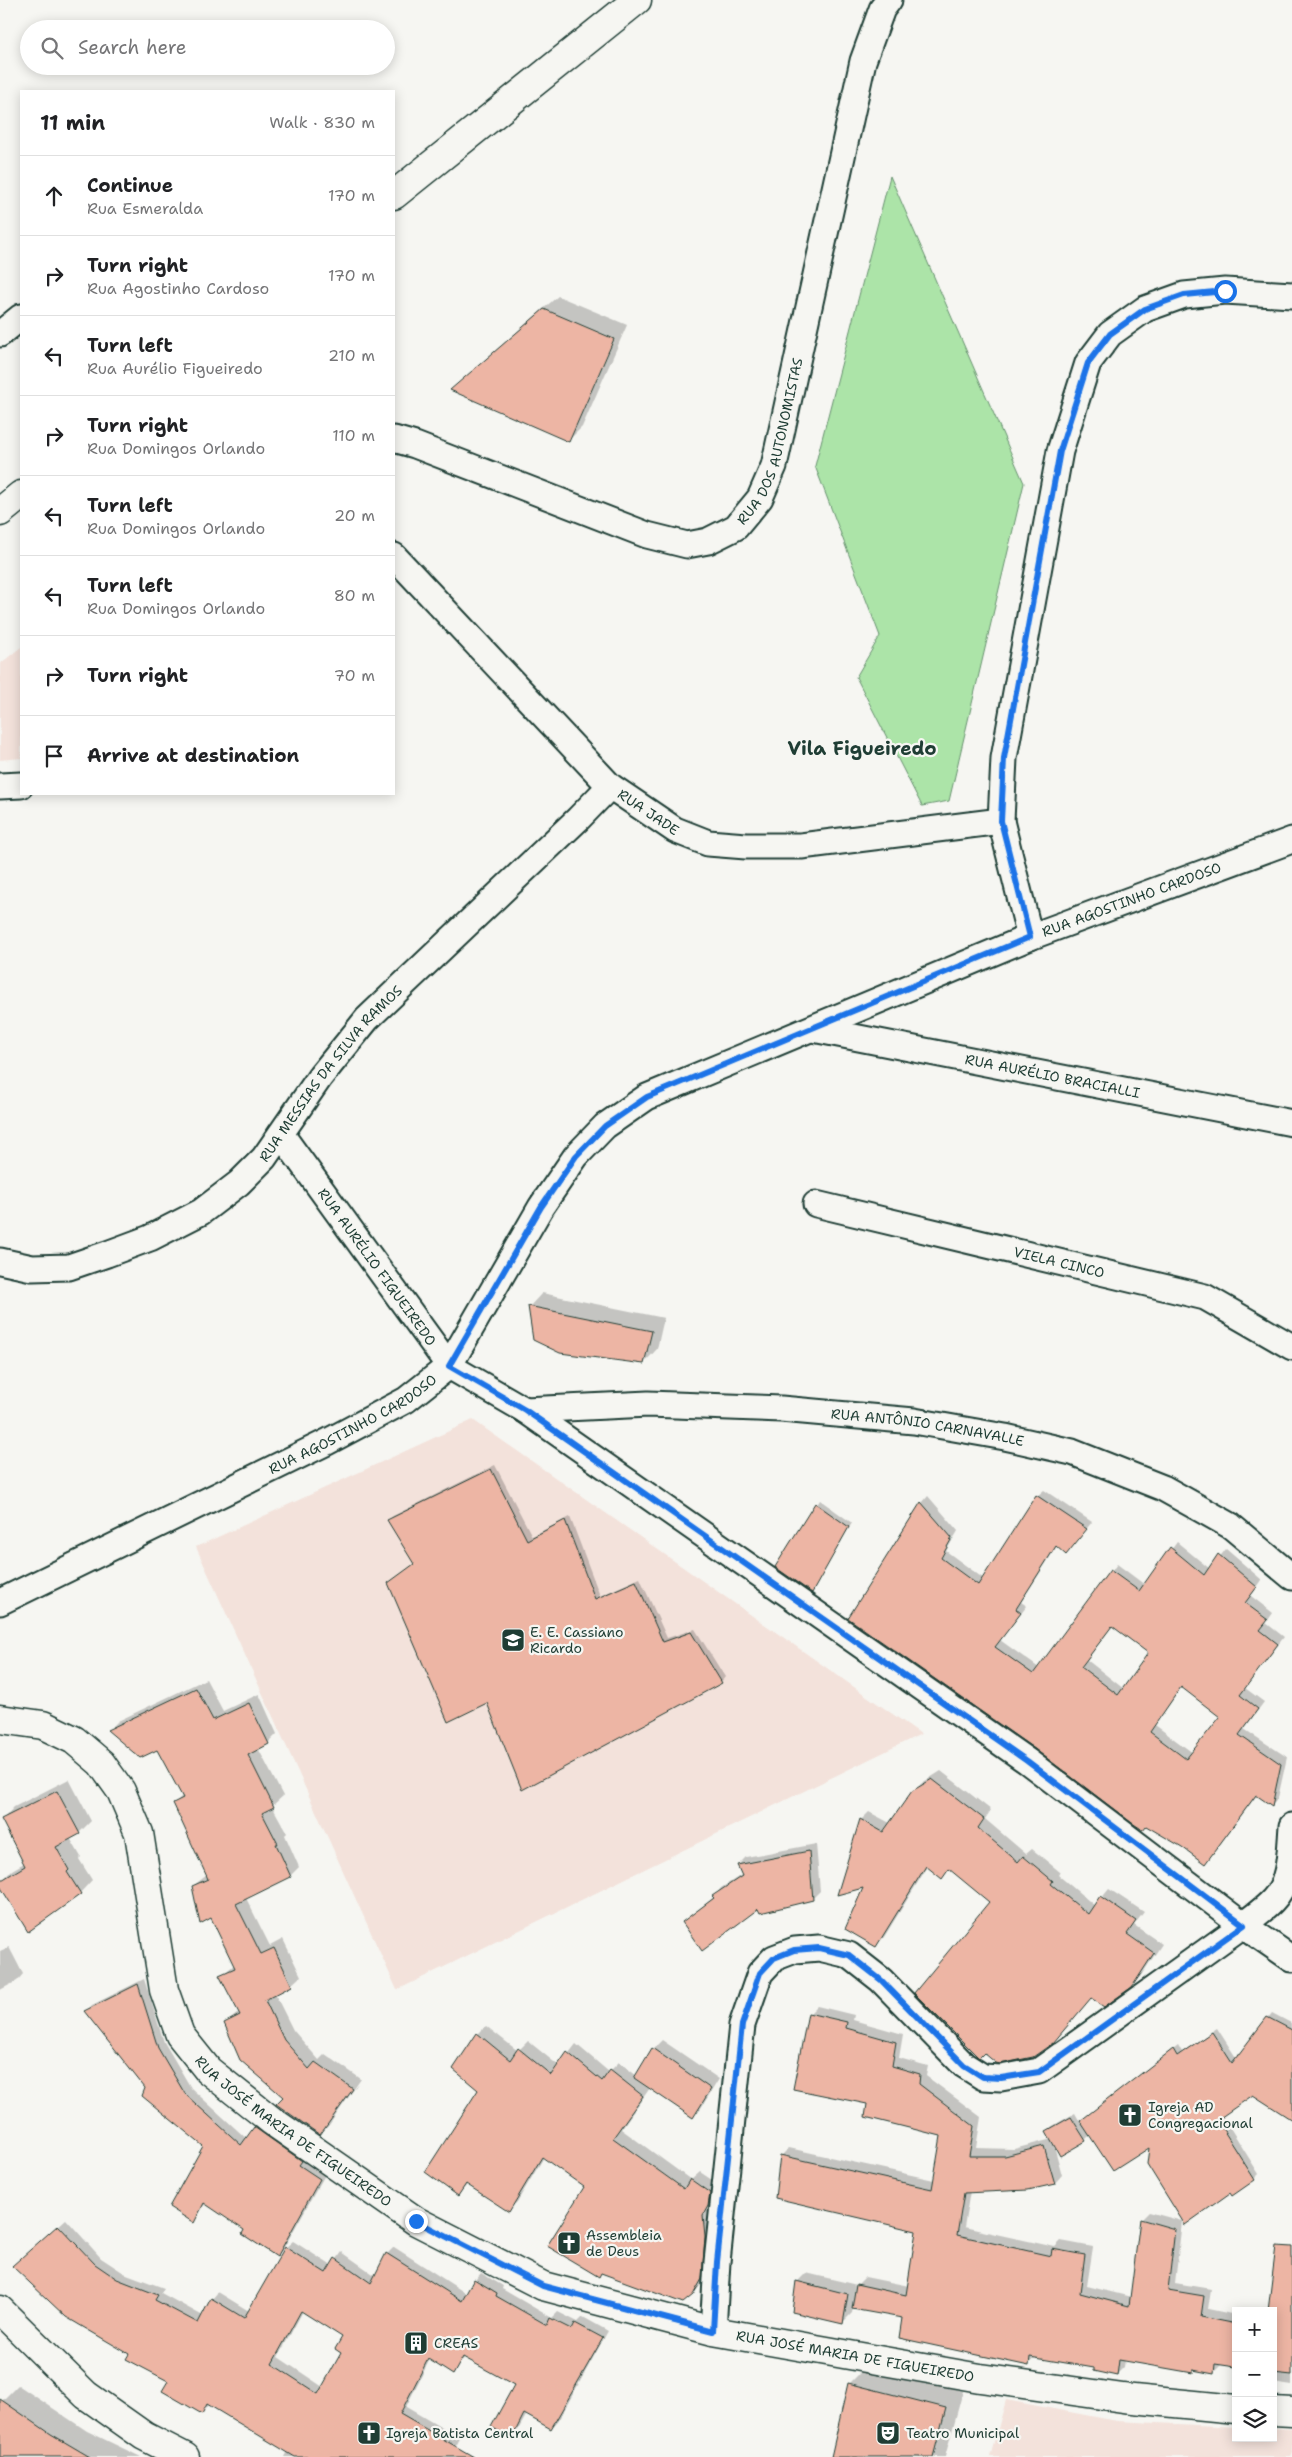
<!DOCTYPE html>
<meta charset="utf-8">
<style>
:root{--surface:#fff;--page:#f6f6f6;--text:#202124;--muted:#757577;--line:#e0e0e0}
body{margin:0;font-family:"Shantell Sans",sans-serif;background:var(--page);color:var(--text)}
.controls{position:absolute;right:15px;bottom:15px;display:grid;overflow:hidden;border-radius:0px;box-shadow:0 2px 12px #0003}
.controls button{width:45px;height:45px;display:grid;place-items:center;padding:0;border:0;border-bottom:1px solid var(--line);background:var(--surface);color:var(--text);font:25px sans-serif}
.stop{position:absolute;width:15px;height:15px;margin:-11px;border:4px solid #1a73e8;border-radius:50%;background:#fff}
.stop.end{background:#1a73e8;border-color:#fff;box-shadow:0 1px 5px #0008}
.list{margin:0;padding:0;list-style:none}
h2{display:flex;justify-content:space-between;align-items:center;height:65px;margin:0;padding:0 20px;font-size:21px}
h2 small{font-size:16px;font-weight:400;color:var(--muted)}
.list li{display:grid;grid-template-columns:32px 1fr auto;gap:15px;align-items:center;box-sizing:border-box;height:80px;padding:0 20px;border-top:1px solid var(--line)}
.list b{display:block;font-size:19px;white-space:nowrap}
.list p{margin:0;font-size:16px;white-space:nowrap;color:var(--muted)}
.list em{font-size:16px;font-style:normal;color:var(--muted)}
.icon{flex:none;width:28px;height:28px;fill:none;stroke:currentColor;stroke-width:2;stroke-linecap:round;stroke-linejoin:round}
.map{position:relative;flex:none;width:1292px;height:2457px;overflow:hidden}
.search{position:absolute;background:var(--surface);box-shadow:0 2px 12px #0003;left:20px;top:20px;width:375px;height:55px;display:flex;align-items:center;gap:12px;box-sizing:border-box;padding:0 18px;border-radius:28px;color:var(--muted);font-size:19px}
.panel{position:absolute;background:var(--surface);box-shadow:0 2px 12px #0003;left:20px;top:90px;width:375px;height:705px;border-radius:0px}
.map>svg:first-child{display:block}
.built{fill:#f3e2db}
.green{fill:#ace4a8;stroke:#66906e}
.shadow{fill:#0003;fill-rule:evenodd}
.building{fill:#edb5a4;stroke:#1f3d34;fill-rule:evenodd}
.lines{fill:none;stroke-linecap:round;stroke-linejoin:round}
.minor-casing{stroke:#1f3d34;stroke-width:29}
.secondary-casing{stroke:#1f3d34;stroke-width:31}
.minor{stroke:#f6f6f2;stroke-width:25}
.secondary{stroke:#f6f6f2;stroke-width:28}
.route{stroke:#1a73e8;stroke-width:6}
.labels{text-anchor:middle;stroke-width:4.5;stroke-linejoin:round;paint-order:stroke}
.street-label{font-size:14px;fill:#1f3d34;stroke:#f6f6f2}
.poi-label{font-size:14px;fill:#1f3d34;stroke:#f6f6f2;text-anchor:start}
.district-label{font-size:19px;font-weight:bold;fill:#1f3d34;stroke:#f6f6f2}
</style>
<div class="map">
<svg width="1292" height="2457" viewBox="0 0 1292 2457">
<rect width="100%" height="100%" fill="#f6f6f2"/>
<filter id="ink" filterUnits="userSpaceOnUse"><feTurbulence type="fractalNoise" baseFrequency=".02" numOctaves="2"/><feDisplacementMap in="SourceGraphic" scale="10" xChannelSelector="R" yChannelSelector="G"/><feConvolveMatrix kernelMatrix="1 2 1 2 8 2 1 2 1" color-interpolation-filters="sRGB"/></filter>
<g filter="url(#ink)">
<g class="built">
<polygon points="21,647 21,758 0,760 0,664"/>
<polygon points="473,1420 921,1734 397,1990 196,1547"/>
<polygon points="1006,2400 1117,2421 1236,2427 1236,2438 1273,2438 1273,2428 1292,2429 1292,2453 1290,2457 990,2457"/>
</g>
<polygon class="green" points="890,176 1024,483 949,801 922,806 856,677 880,636 815,466"/>
<g class="shadow">
<polygon points="558,296 627,325 582,427 569,440 465,377"/>
<polygon points="542,1293 664,1318 657,1349 644,1363 529,1307"/>
<polygon points="495,1465 532,1536 570,1517 600,1596 640,1578 667,1638 695,1629 725,1677 721,1682 488,1701 415,1564 389,1520 393,1516"/>
<path d="M1044 1490 1092 1522 1066 1554 1057 1546 1021 1602 1027 1606 1000 1640 1039 1668 1117 1564 1145 1585 1177 1542 1210 1569 1226 1549 1262 1580 1251 1596 1273 1613 1266 1623 1284 1637 1245 1688 1264 1702 1244 1729 1287 1757 1278 1798 1272 1804 1257 1795 1211 1856 1182 1846 1036 1748 850 1618 922 1503 928 1496 958 1531 946 1551 984 1579 1037 1496ZM1113 1625 1150 1653 1124 1689 1087 1660ZM1182 1686 1222 1716 1193 1753 1155 1725Z"/>
<polygon points="820,1500 852,1523 812,1591 777,1567"/>
<polygon points="206,1679 223,1711 259,1694 277,1734 268,1743 258,1748 283,1796 272,1806 287,1833 285,1835 299,1867 290,1876 246,1898 270,1946 283,1939 301,1976 291,1985 275,1994 293,2030 319,2060 325,2054 361,2079 329,2125 320,2134 285,2097 225,2024 239,2012 221,1976 235,1964 212,1916 193,1886 207,1875 175,1803 183,1795 157,1749 109,1730 118,1721"/>
<polygon points="941,1771 991,1810 985,1819 1026,1854 1032,1849 1060,1872 1058,1875 1095,1906 1109,1889 1144,1912 1134,1925 1162,1944 1140,1977 1131,1986 1092,1997 1052,2042 990,1902 950,1869 942,1877 928,1866 884,1937 876,1945 865,1886 861,1820 869,1812 890,1823 913,1792 922,1783"/>
<polygon points="69,1779 91,1821 79,1833 70,1838 81,1857 79,1859 92,1880 80,1893 0,1883 12,1870 24,1863 2,1820 14,1807"/>
<polygon points="816,1844 820,1891 812,1899 683,1922 714,1897 721,1888 743,1874 738,1865 746,1857"/>
<polygon points="9,1947 23,1974 17,1981 0,1990 0,1951"/>
<polygon points="144,1979 164,2042 191,2088 247,2139 262,2122 326,2173 283,2249 277,2256 246,2230 206,2203 194,2221 204,2146 146,2088 86,2012 92,2005"/>
<polygon points="817,2006 854,2015 853,2020 903,2034 899,2058 928,2066 926,2076 981,2117 976,2148 1014,2149 1052,2139 1047,2131 1051,2127 1075,2113 1080,2122 1178,2045 1182,2052 1217,2028 1237,2059 1272,2013 1291,2023 1292,2119 1253,2094 1222,2115 1259,2174 1254,2179 1150,2145 1090,2135 1085,2140 1053,2142 1062,2175 1055,2183 970,2191 964,2227 1055,2247 1061,2241 1093,2247 1087,2286 1131,2297 1141,2220 1149,2212 1182,2221 1175,2283 1211,2289 1208,2309 1236,2315 1236,2366 1221,2365 1213,2373 1195,2369 1193,2371 1125,2360 1124,2367 1117,2374 1095,2367 1036,2357 1029,2364 904,2317 853,2308 852,2313 843,2322 797,2282 806,2273 857,2285 865,2277 909,2286 917,2230 781,2156 789,2148 934,2180 942,2135 869,2103 809,2014"/>
<polygon points="486,2026 518,2051 528,2041 559,2066 576,2044 609,2072 619,2062 637,2076 653,2049 662,2040 719,2079 701,2108 693,2116 650,2088 621,2129 691,2180 700,2172 718,2184 710,2270 701,2285 692,2295 602,2272 599,2275 586,2187 544,2157 517,2202 508,2210 468,2184 458,2194 480,2090 478,2034"/>
<path d="M66 2219 101 2258 124 2273 164 2288 161 2293 203 2316 212 2299 218 2292 249 2311 285 2248 293 2241 332 2266 342 2252 376 2276 387 2254 394 2247 467 2294 475 2280 481 2273 503 2286 502 2289 552 2318 558 2312 578 2322 583 2317 608 2331 558 2421 551 2428 527 2414 518 2430 511 2436 516 2385 465 2357 453 2373 430 2359 406 2407 459 2438 450 2457H285L288 2451 210 2404 202 2413 169 2381 131 2354 20 2260ZM303 2311 343 2336 342 2352 323 2387 278 2357Z"/>
<polygon points="1292,2277 1292,2386 1273,2383 1273,2311"/>
<polygon points="867,2366 963,2391 945,2457 832,2457 850,2383"/>
<polygon points="18,2385 87,2431 141,2457 0,2457 0,2403"/>
</g>
<g class="building">
<polygon points="544,309 614,339 569,442 450,390"/>
<polygon points="528,1306 652,1331 644,1364 560,1353 533,1340"/>
<polygon points="491,1469 527,1540 565,1520 595,1599 636,1581 663,1642 691,1632 722,1683 522,1790 487,1703 448,1722 388,1583 414,1564 387,1520"/>
<path d="M1036 1495 1087 1529 1066 1555 1056 1546 1016 1609 1021 1613 995 1647 1033 1674 1110 1570 1139 1591 1170 1547 1204 1575 1218 1554 1257 1587 1245 1603 1268 1620 1260 1630 1278 1644 1240 1695 1258 1709 1239 1735 1281 1764 1272 1806 1256 1795 1205 1864 1182 1847 1146 1826 1143 1830 1132 1823 1036 1750 848 1618 921 1502 952 1538 941 1558 978 1585ZM1112 1626 1148 1653 1118 1695 1081 1667ZM1181 1687 1220 1717 1186 1759 1150 1732Z"/>
<polygon points="815,1503 849,1527 812,1593 775,1567"/>
<polygon points="196,1688 213,1720 249,1703 269,1744 248,1755 274,1807 262,1813 278,1844 276,1844 291,1877 236,1904 261,1954 274,1948 292,1986 265,2000 284,2040 309,2069 315,2062 353,2089 320,2135 276,2104 283,2097 240,2060 224,2023 240,2015 219,1975 235,1968 211,1918 200,1924 192,1886 208,1879 173,1803 183,1798 157,1750 140,1758 107,1730"/>
<polygon points="932,1779 984,1819 978,1828 1018,1862 1023,1856 1053,1881 1051,1884 1088,1914 1100,1896 1136,1921 1127,1934 1154,1953 1132,1987 1104,2007 1091,1998 1053,2043 1033,2057 1000,2064 996,2063 984,2053 979,2058 914,1993 989,1902 949,1869 942,1879 926,1866 876,1947 845,1929 863,1888 837,1895 860,1819 883,1832 912,1791"/>
<polygon points="57,1791 80,1834 56,1847 69,1870 67,1872 81,1894 28,1932 0,1886 0,1881 25,1866 1,1819"/>
<polygon points="809,1851 813,1900 760,1913 758,1909 702,1951 682,1922 714,1898 712,1896 742,1876 737,1865"/>
<polygon points="138,1984 158,2048 185,2094 241,2145 254,2127 302,2161 299,2165 320,2179 277,2257 242,2234 244,2230 204,2203 194,2223 169,2207 203,2146 142,2096 145,2088 84,2011"/>
<polygon points="808,2013 847,2022 846,2028 896,2042 892,2066 920,2074 919,2084 974,2126 969,2156 1005,2156 1044,2146 1055,2184 1028,2190 964,2193 957,2235 1051,2256 1052,2249 1085,2255 1080,2293 1129,2306 1140,2219 1175,2229 1168,2290 1204,2296 1201,2317 1236,2324 1236,2367 1215,2364 1214,2374 1193,2370 1193,2373 1119,2360 1117,2376 1094,2371 1094,2368 1030,2357 1029,2366 899,2338 902,2318 852,2309 856,2284 906,2295 916,2231 775,2198 780,2155 932,2189 941,2136 865,2117 867,2104 793,2089"/>
<polygon points="1267,2017 1292,2030 1292,2120 1253,2095 1217,2120 1255,2180 1232,2196 1230,2193 1185,2225 1147,2164 1149,2148 1113,2171 1080,2121 1173,2049 1177,2056 1212,2032 1232,2063"/>
<polygon points="477,2033 510,2060 518,2048 551,2075 567,2052 602,2081 610,2070 643,2096 613,2138 684,2189 690,2179 710,2193 708,2206 703,2215 705,2236 702,2279 693,2295 683,2303 601,2273 599,2277 547,2246 584,2187 542,2157 509,2212 466,2184 458,2196 425,2172 478,2090 453,2069"/>
<polygon points="652,2048 711,2089 693,2118 634,2078"/>
<polygon points="1071,2117 1086,2141 1060,2156 1046,2131"/>
<path d="M58 2225 95 2264 117 2279 158 2295 155 2300 198 2323 211 2298 244 2318 285 2247 326 2273 335 2258 371 2283 386 2253 462 2301 474 2279 497 2293 496 2296 547 2325 550 2318 572 2329 575 2323 603 2338 551 2429 524 2414 512 2438 491 2427 514 2385 463 2357 453 2375 428 2359 400 2414 474 2457H295L207 2404 202 2414 162 2391 168 2381 126 2359 129 2354 66 2317 12 2266ZM301 2311 342 2337 335 2349 341 2353 318 2394 272 2364Z"/>
<polygon points="1276,2246 1292,2247 1292,2375 1273,2373 1273,2311 1268,2311"/>
<polygon points="796,2281 848,2294 843,2324 792,2312"/>
<polygon points="848,2383 946,2408 933,2457 831,2457"/>
<polygon points="0,2399 51,2434 90,2457 0,2457"/>
</g>
<g class="lines">
<g class="minor-casing">
<g id="minor">
<polyline points="0,334 21,317"/>
<path id="s1" d="M394 439 415 445 647 535 687 545 708 541 736 527 760 498 774 466 863 61 882 9 889 0"/>
<path id="s2" d="M394 556 610 786 675 830 708 843 746 846H801L1001 821"/>
<polyline points="0,786 21,785"/>
<polyline points="1030,937 1001,821 1004,758 1060,451 1088,363 1110,334 1145,309 1184,295 1225,291 1292,295"/>
<path id="s3" d="M813 1029 1292 1123"/>
<path id="s4" d="M281 1134 449 1366 525 1410 1027 1761 1243 1925 1292 1959"/>
<path id="s5" d="M816 1204 1205 1297 1292 1347"/>
<path id="s6" d="M0 1261 32 1268 69 1267 107 1254 150 1238 201 1212 239 1183 264 1158 320 1077 367 1019 578 819 610 786"/>
<path id="s7" d="M525 1410 648 1404 781 1409 914 1421 1005 1437 1072 1452 1163 1488 1231 1526 1292 1577"/>
<path id="s8" d="M0 1602 327 1442 406 1400 449 1366 541 1207 576 1156 605 1126 647 1097 1030 937 1292 840"/>
<path d="M713 2331 717 2262 742 2025 760 1973 774 1958 795 1950 819 1948 849 1955 881 1980 964 2065 983 2077 1001 2078 1039 2071 1243 1925C1253 1917 1265 1909 1273 1900 1291 1881 1290 1850 1292 1826"/>
</g>
</g>
<g class="secondary-casing">
<g id="secondary">
<polyline points="394,195 637,0"/>
<polyline points="0,512 21,495"/>
<path id="s9" d="M0 1719 43 1725 74 1740 101 1763 121 1791 139 1833 164 1990 180 2035 208 2070 272 2121 416 2221 543 2286 713 2331 980 2378 1123 2398 1236 2409"/>
<polyline points="0,2310 86,2395 144,2436 185,2457"/>
<polyline points="1273,2411 1292,2412"/>
</g>
</g>
<use href="#minor" class="minor"/>
<use href="#secondary" class="secondary"/>
</g>
</g>
<g class="lines" filter="url(#ink)">
<polyline class="route" points="416,2221 543,2286 713,2331 717,2262 742,2025 760,1973 774,1958 794,1950 819,1948 849,1955 881,1980 964,2065 983,2077 1001,2078 1039,2072 1244,1925 1027,1761 525,1410 449,1366 541,1207 576,1156 605,1126 647,1097 1030,937 1001,821 1004,758 1060,451 1088,363 1110,334 1145,309 1184,295 1225,291"/>
</g>
<defs>
<g id="school-square" transform="scale(1.25)"><rect x="-9" y="-9" width="18" height="18" rx="4" fill="#1f3d34" stroke="#f6f6f2"/><path d="M0-5L7-2L0 1L-7-2ZM-4 1L0 2.5L4 1V4Q0 6-4 4Z" fill="#fff"/></g>
<g id="church-square" transform="scale(1.25)"><rect x="-9" y="-9" width="18" height="18" rx="4" fill="#1f3d34" stroke="#f6f6f2"/><path d="M-1.2-6h2.4v3.5h3.3v2.4h-3.3V6h-2.4V-.1h-3.3v-2.4h3.3Z" fill="#fff"/></g>
<g id="building-square" transform="scale(1.25)"><rect x="-9" y="-9" width="18" height="18" rx="4" fill="#1f3d34" stroke="#f6f6f2"/><path d="M-4-6H4V6H1V3H-1V6H-4ZM-2.5-4.3h1.7v1.8h-1.7ZM.8-4.3h1.7v1.8H.8ZM-2.5-1h1.7V.8h-1.7ZM.8-1h1.7V.8H.8Z" fill="#fff"/></g>
<g id="theatre-square" transform="scale(1.25)"><rect x="-9" y="-9" width="18" height="18" rx="4" fill="#1f3d34" stroke="#f6f6f2"/><path d="M-5-5.5Q0-4 5-5.5V0Q5 5 0 6Q-5 5-5 0ZM-3.3-2.5H-1v1.5H-3.3ZM1-2.5H3.3v1.5H1ZM-2.8 1Q0 5.5 2.8 1Z" fill="#fff"/></g>
</defs>
<g fill-rule="evenodd">
<use href="#school-square" x="513" y="1640"/>
<use href="#church-square" x="1130" y="2115"/>
<use href="#church-square" x="569" y="2243"/>
<use href="#building-square" x="416" y="2343"/>
<use href="#church-square" x="369" y="2433"/>
<use href="#theatre-square" x="888" y="2433"/>
</g>
<g class="labels">
<g class="street-label">
<text dy="5" stroke="none"><textPath href="#s1" startOffset="459">RUA DOS AUTONOMISTAS</textPath></text>
<text dy="5" stroke="none"><textPath href="#s2" startOffset="362">RUA JADE</textPath></text>
<text dy="5" stroke="none"><textPath href="#s8" startOffset="1370">RUA AGOSTINHO CARDOSO</textPath></text>
<text dy="5" stroke="none"><textPath href="#s6" startOffset="404">RUA MESSIAS DA SILVA RAMOS</textPath></text>
<text dy="5" stroke="none"><textPath href="#s3" startOffset="244">RUA AURÉLIO BRACIALLI</textPath></text>
<text dy="5" stroke="none"><textPath href="#s5" startOffset="250">VIELA CINCO</textPath></text>
<text dy="5" stroke="none"><textPath href="#s4" startOffset="164">RUA AURÉLIO FIGUEIREDO</textPath></text>
<text dy="5" stroke="none"><textPath href="#s8" startOffset="395">RUA AGOSTINHO CARDOSO</textPath></text>
<text dy="5" stroke="none"><textPath href="#s7" startOffset="404">RUA ANTÔNIO CARNAVALLE</textPath></text>
<text dy="5" stroke="none"><textPath href="#s9" startOffset="550">RUA JOSÉ MARIA DE FIGUEIREDO</textPath></text>
<text dy="5" stroke="none"><textPath href="#s9" startOffset="1165">RUA JOSÉ MARIA DE FIGUEIREDO</textPath></text>
</g>
<g class="poi-label">
<text x="530" y="1637">E. E. Cassiano<tspan x="530" dy="16">Ricardo</tspan></text>
<text x="1148" y="2112">Igreja AD<tspan x="1148" dy="16">Congregacional</tspan></text>
<text x="586" y="2240">Assembleia<tspan x="586" dy="16">de Deus</tspan></text>
<text x="434" y="2348">CREAS</text>
<text x="386" y="2438">Igreja Batista Central</text>
<text x="906" y="2438">Teatro Municipal</text>
</g>
<g class="district-label">
<text x="862" y="755">Vila Figueiredo</text>
</g>
</g>
</svg>
<div class="controls">
<button>+</button>
<button>−</button>
<button><svg class="icon" aria-label="layers" viewBox="0 0 24 24"><path d="M12 4l9 5-9 5-9-5zM3 14l9 5 9-5"/></svg></button>
</div>
<div class="stop" style="left:1225px;top:291px"></div>
<div class="stop end" style="left:416px;top:2221px"></div>
<div class="search"><svg class="icon" aria-label="search" viewBox="0 0 24 24"><circle cx="10" cy="10" r="6"/><path d="M15 15l6 6"/></svg>Search here</div>
<section class="panel">
<h2>11 min<small>Walk · 830 m</small></h2>
<ul class="list">
<li><svg class="icon" aria-label="ahead" viewBox="0 0 24 24"><path d="M12 20V5M6 11l6-6 6 6"/></svg><div><b>Continue</b><p>Rua Esmeralda</p></div><em>170 m</em></li>
<li><svg class="icon" aria-label="right" viewBox="0 0 24 24"><path d="M7 20v-9h11M14 6l5 5-5 5"/></svg><div><b>Turn right</b><p>Rua Agostinho Cardoso</p></div><em>170 m</em></li>
<li><svg class="icon" aria-label="left" viewBox="0 0 24 24"><path d="M17 20v-9H6M10 6l-5 5 5 5"/></svg><div><b>Turn left</b><p>Rua Aurélio Figueiredo</p></div><em>210 m</em></li>
<li><svg class="icon" aria-label="right" viewBox="0 0 24 24"><path d="M7 20v-9h11M14 6l5 5-5 5"/></svg><div><b>Turn right</b><p>Rua Domingos Orlando</p></div><em>110 m</em></li>
<li><svg class="icon" aria-label="left" viewBox="0 0 24 24"><path d="M17 20v-9H6M10 6l-5 5 5 5"/></svg><div><b>Turn left</b><p>Rua Domingos Orlando</p></div><em>20 m</em></li>
<li><svg class="icon" aria-label="left" viewBox="0 0 24 24"><path d="M17 20v-9H6M10 6l-5 5 5 5"/></svg><div><b>Turn left</b><p>Rua Domingos Orlando</p></div><em>80 m</em></li>
<li><svg class="icon" aria-label="right" viewBox="0 0 24 24"><path d="M7 20v-9h11M14 6l5 5-5 5"/></svg><div><b>Turn right</b></div><em>70 m</em></li>
<li><svg class="icon" aria-label="arrive" viewBox="0 0 24 24"><path d="M6 21V4h12l-3 4 3 4H6"/></svg><div><b>Arrive at destination</b></div></li>
</ul>
</section>
</div>
